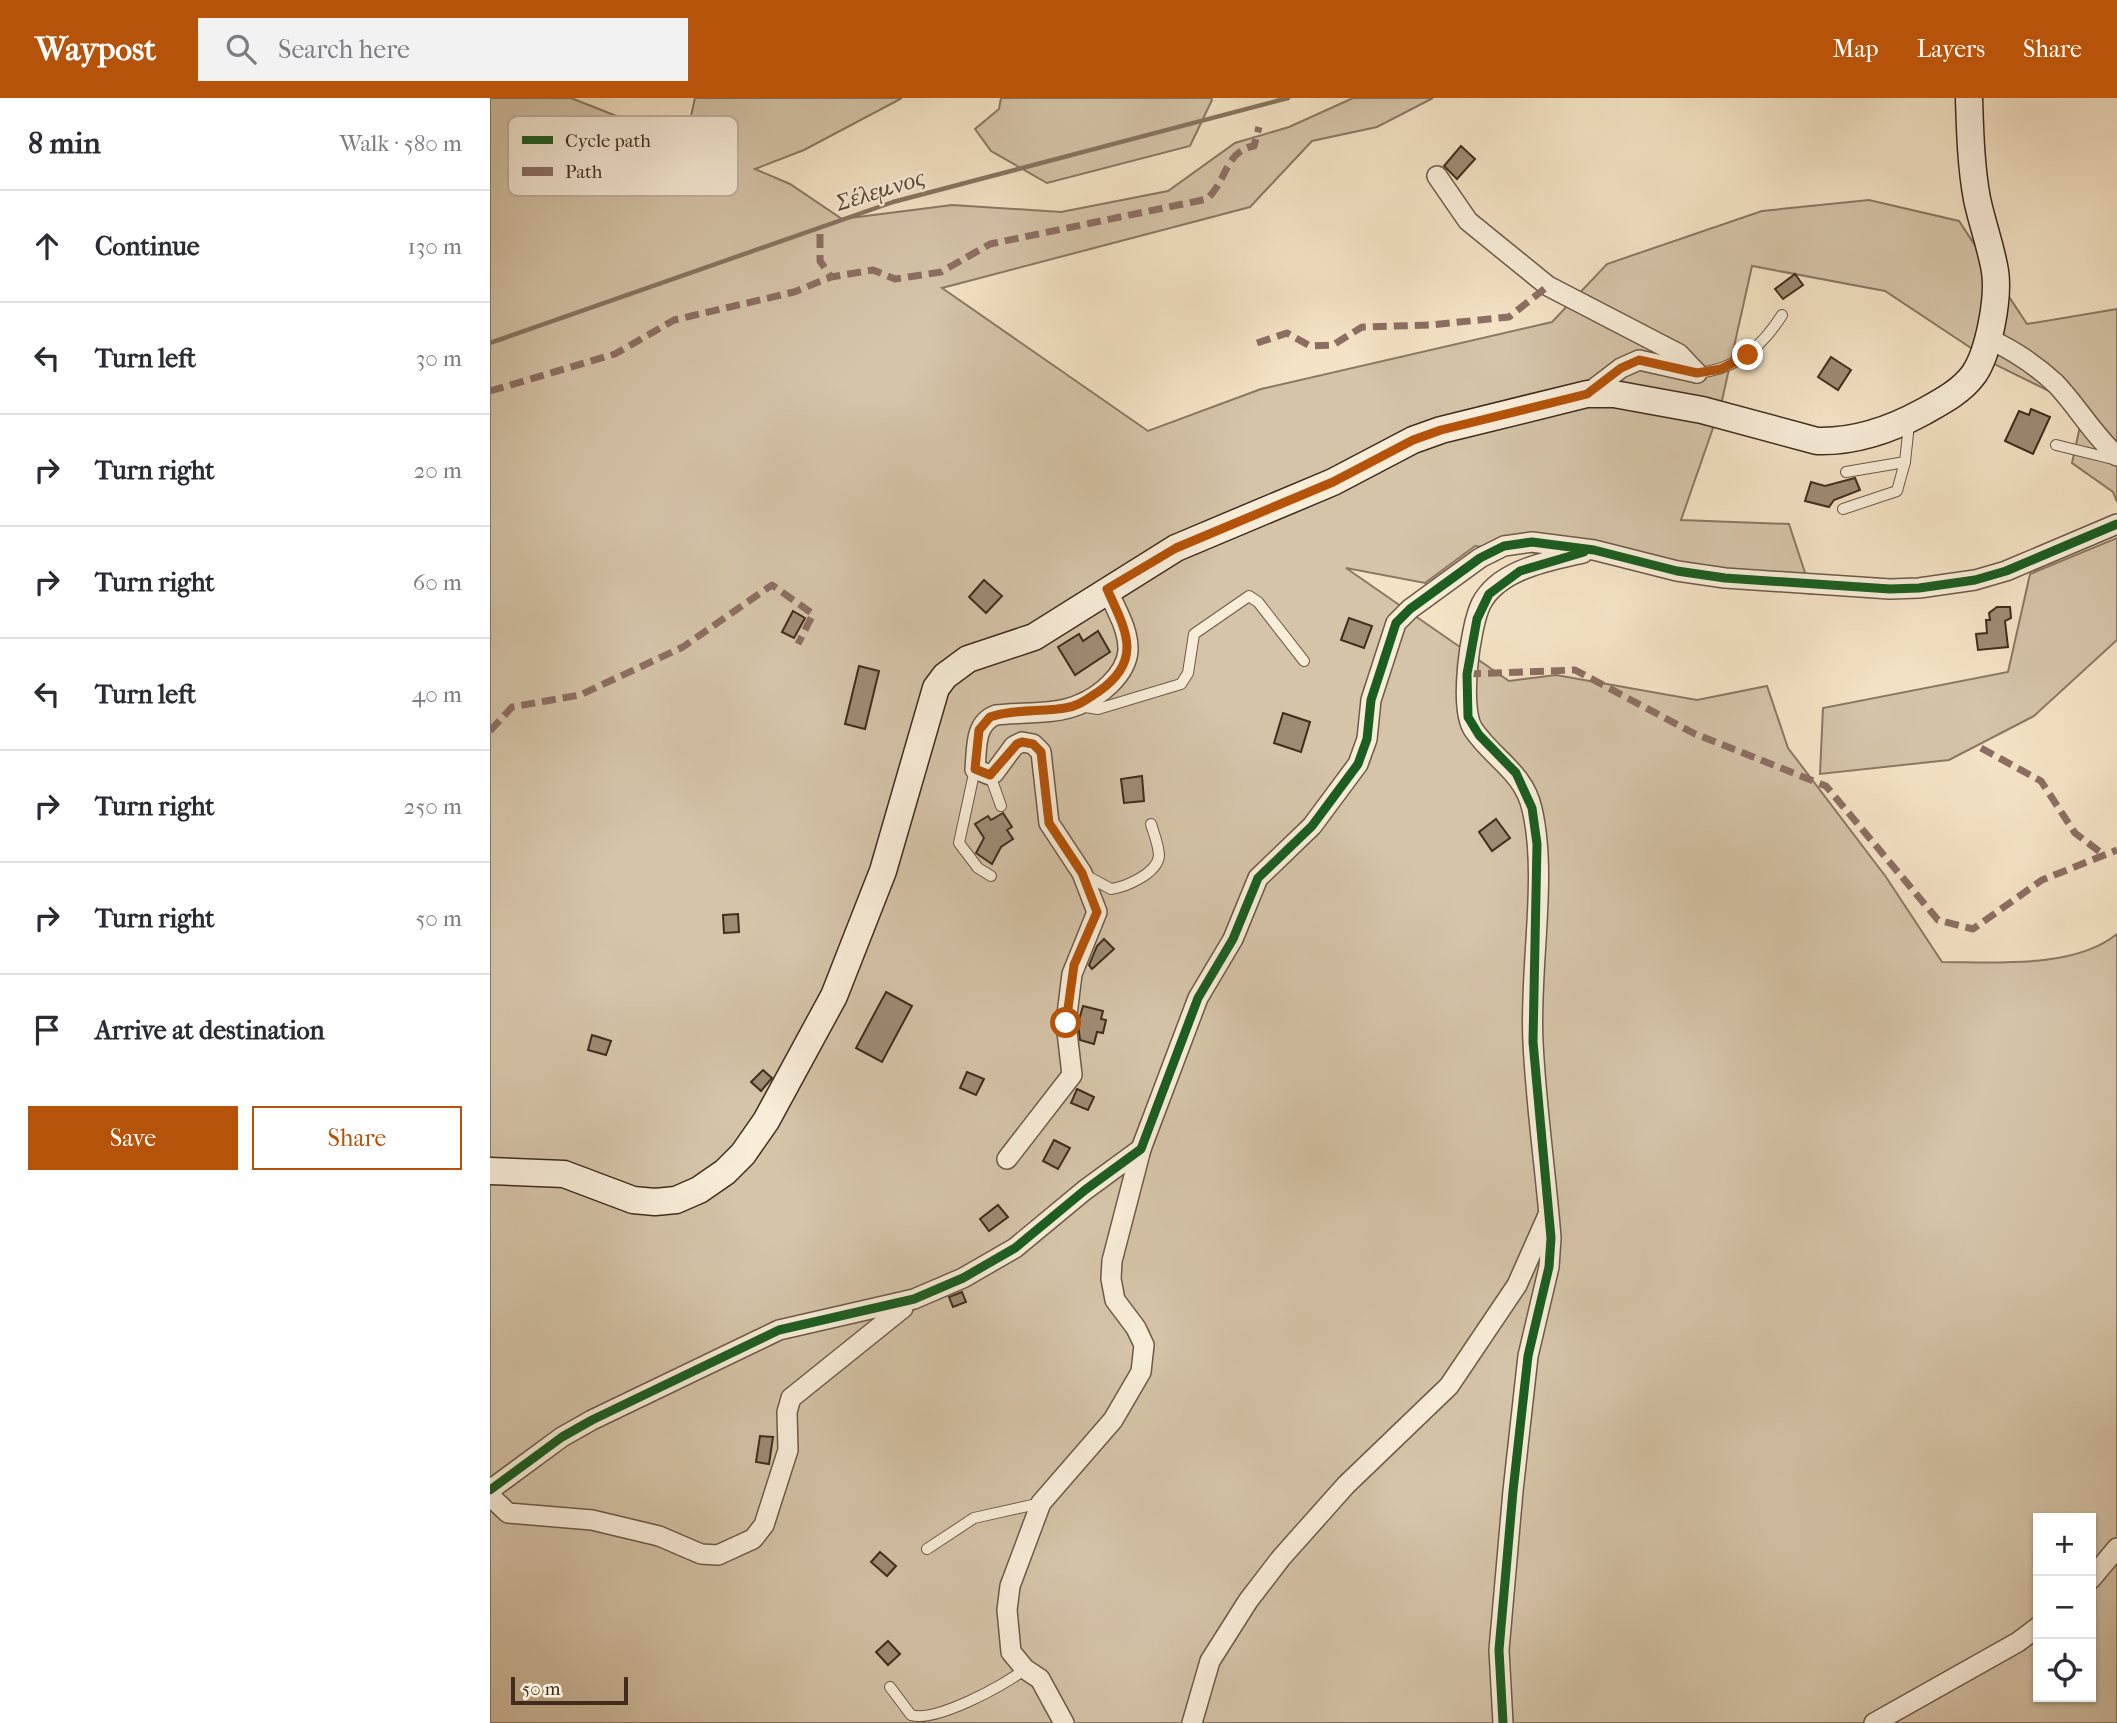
<!DOCTYPE html>
<meta charset="utf-8">
<style>
:root{--surface:#fff;--page:#f2f2f3;--text:#2b2b33;--muted:#7c7c81;--line:#e1e1e2;--accent:#b45309}
body{margin:0;font-family:"IM FELL French Canon",serif;background:var(--page);color:var(--text)}
.controls{position:absolute;right:21px;bottom:21px;display:grid;overflow:hidden;border-radius:0px;box-shadow:0 2px 5px #0004}
.controls button{width:63px;height:63px;display:grid;place-items:center;padding:0;border:0;border-bottom:2px solid var(--line);background:var(--surface);color:var(--text);font:35px sans-serif}
.scale{position:absolute;left:21px;bottom:18px;width:117px;box-sizing:border-box;padding-left:7px;border:4px solid #402d1d;border-top:0;font-size:19px;line-height:24px;white-space:nowrap;color:#402d1d;-webkit-text-stroke:5px #f8edd9;paint-order:stroke}
.stop{position:absolute;width:21px;height:21px;margin:-16px;border:5px solid #b45309;border-radius:50%;background:#fff}
.stop.end{background:#b45309;border-color:#fff;box-shadow:0 2px 7px #0008}
.list{margin:0;padding:0;list-style:none}
h2{display:flex;justify-content:space-between;align-items:center;height:91px;margin:0;padding:0 28px;font-size:30px}
h2 small{font-size:23px;font-weight:400;color:var(--muted)}
.list li{display:grid;grid-template-columns:46px 1fr auto;gap:21px;align-items:center;box-sizing:border-box;height:112px;padding:0 28px;border-top:2px solid var(--line)}
.list b{display:block;font-size:26px;white-space:nowrap}
.list em{font-size:23px;font-style:normal;color:var(--muted)}
.actions{display:flex;gap:14px;padding:21px 28px}
.actions a{flex:1;padding:16px 0;border:2px solid var(--accent);border-radius:0px;text-align:center;font-size:24px;color:var(--accent)}
.actions .main{background:var(--accent);color:#fff}
.icon{flex:none;width:38px;height:38px;fill:none;stroke:currentColor;stroke-width:2;stroke-linecap:round;stroke-linejoin:round}
.map{position:relative;flex:none;width:1627px;height:1625px;overflow:hidden}
header{display:flex;align-items:center;gap:42px;box-sizing:border-box;height:98px;padding:0 35px;background:var(--accent);color:#fff}
header strong{font-size:33px}
nav{display:flex;gap:38px;margin-inline-start:auto;font-size:24px}
.search{width:490px;height:63px;background:var(--page);display:flex;align-items:center;gap:18px;box-sizing:border-box;padding:0 24px;border-radius:0px;color:var(--muted);font-size:26px}
main{display:flex}
aside{flex:1;background:var(--surface)}
.map>svg:first-child{display:block}
.green{fill:#d5c4a8;stroke:#8a7862;stroke-width:2;fill-rule:evenodd}
.lines{fill:none;stroke-linecap:round;stroke-linejoin:round}
.stream{stroke:#877560;stroke-width:4.5}
.building{fill:#9e8c74;stroke:#402d1d;stroke-width:2}
.service-casing{stroke:#6d5a47;stroke-width:12}
.minor-casing{stroke:#6d5a47;stroke-width:22}
.secondary-casing{stroke:#402d1d;stroke-width:29}
.service{stroke:#f8edd9;stroke-width:10}
.minor{stroke:#f8edd9;stroke-width:19}
.secondary{stroke:#f8edd9;stroke-width:26}
.quiet{stroke:#8d6e63;stroke-width:7;stroke-dasharray:14 7;stroke-linecap:butt}
.cycleway-casing{stroke:#f8edd9;stroke-width:13}
.cycleway{stroke:#1b5e20;stroke-width:9}
.route{stroke:#b45309;stroke-width:9}
.labels{text-anchor:middle;stroke-width:5;stroke-linejoin:round;paint-order:stroke}
.water-label{font-size:24px;font-style:italic;fill:#5e4b39;stroke:#f8edd9}
.key{fill:#f8edd9;stroke:#c1b3a1;stroke-width:2}
.key-label{font-size:19px;fill:#402d1d}
</style>
<header>
<strong>Waypost</strong>
<div class="search"><svg class="icon" aria-label="search" viewBox="0 0 24 24"><circle cx="10" cy="10" r="6"/><path d="M15 15l6 6"/></svg>Search here</div>
<nav><a>Map</a><a>Layers</a><a>Share</a></nav>
</header>
<main>
<aside>
<h2>8 min<small>Walk · 580 m</small></h2>
<ul class="list">
<li><svg class="icon" aria-label="ahead" viewBox="0 0 24 24"><path d="M12 20V5M6 11l6-6 6 6"/></svg><div><b>Continue</b></div><em>130 m</em></li>
<li><svg class="icon" aria-label="left" viewBox="0 0 24 24"><path d="M17 20v-9H6M10 6l-5 5 5 5"/></svg><div><b>Turn left</b></div><em>30 m</em></li>
<li><svg class="icon" aria-label="right" viewBox="0 0 24 24"><path d="M7 20v-9h11M14 6l5 5-5 5"/></svg><div><b>Turn right</b></div><em>20 m</em></li>
<li><svg class="icon" aria-label="right" viewBox="0 0 24 24"><path d="M7 20v-9h11M14 6l5 5-5 5"/></svg><div><b>Turn right</b></div><em>60 m</em></li>
<li><svg class="icon" aria-label="left" viewBox="0 0 24 24"><path d="M17 20v-9H6M10 6l-5 5 5 5"/></svg><div><b>Turn left</b></div><em>40 m</em></li>
<li><svg class="icon" aria-label="right" viewBox="0 0 24 24"><path d="M7 20v-9h11M14 6l5 5-5 5"/></svg><div><b>Turn right</b></div><em>250 m</em></li>
<li><svg class="icon" aria-label="right" viewBox="0 0 24 24"><path d="M7 20v-9h11M14 6l5 5-5 5"/></svg><div><b>Turn right</b></div><em>50 m</em></li>
<li><svg class="icon" aria-label="arrive" viewBox="0 0 24 24"><path d="M6 21V4h12l-3 4 3 4H6"/></svg><div><b>Arrive at destination</b></div></li>
</ul>
<div class="actions"><a class="main">Save</a><a>Share</a></div>
</aside>
<div class="map">
<svg width="1627" height="1625" viewBox="0 0 1627 1625">
<rect width="100%" height="100%" fill="#f4e3c5"/>
<filter id="stains"><feTurbulence type="fractalNoise" baseFrequency=".00286" numOctaves="4"/><feColorMatrix values="0 0 0 0 .2 0 0 0 0 .09 0 0 0 0 .02 0 0 0 .5 -.17"/></filter>
<radialGradient id="worn" r=".72"><stop offset=".6" stop-color="#630" stop-opacity="0"/><stop offset="1" stop-color="#630" stop-opacity=".3"/></radialGradient>
<g class="green">
<path d="M0 0H81L195 45 205 0H412L314 52 265 71 300 86 352 121 462 107 571 114 678 93 745 45 799 29 863 0H943L887 29 822 43 760 109 452 190 658 333 771 291 1062 224 1117 166 1272 113 1379 102 1469 123 1537 226 1627 211V404L1623 394 1582 365 1594 310 1508 268 1395 193 1262 168 1231 307 1191 422 1299 426 1322 496 1108 462 985 448 935 485 856 470 1019 583 1066 577 1207 602 1277 588 1298 650 1396 779 1452 864C1504 864 1584 871 1627 836V1625H0ZM1548 1420H1601V1599H1548Z"/>
<polygon points="511,0 721,0 722,2 700,48 557,85 501,53 485,31 509,11"/>
<polygon points="1627,440 1627,542 1544,618 1459,662 1330,676 1333,610 1518,574 1540,476"/>
</g>
<g class="lines">
<polyline class="stream" points="0,245 403,104 798,0"/>
</g>
<g class="building">
<polygon points="971,48 985,61 967,81 954,68"/>
<polygon points="1305,176 1313,187 1293,201 1285,191"/>
<polygon points="1341,259 1361,272 1348,292 1328,279"/>
<polygon points="1541,311 1560,319 1543,356 1515,343 1529,313 1539,317"/>
<polygon points="1365,380 1370,392 1344,402 1339,409 1315,403 1321,384 1335,388"/>
<polygon points="494,482 512,498 496,515 479,499"/>
<polygon points="1507,509 1520,509 1521,520 1515,523 1518,549 1488,552 1486,536 1497,535 1496,522 1500,522 1499,515"/>
<polygon points="303,513 315,520 304,540 292,534"/>
<polygon points="859,520 882,528 874,550 851,542"/>
<polygon points="608,533 620,554 585,577 568,549 589,536 593,543"/>
<polygon points="369,568 389,573 375,631 355,626"/>
<polygon points="793,615 820,624 811,654 784,645"/>
<polygon points="652,678 654,703 634,705 631,681"/>
<polygon points="513,715 522,729 517,732 523,741 511,749 502,766 486,755 494,740 485,726 498,718 501,722"/>
<polygon points="1006,721 1020,740 1002,753 989,734"/>
<polygon points="248,816 249,834 234,835 233,817"/>
<polygon points="614,841 624,851 602,871 599,867 607,848"/>
<polygon points="396,894 422,908 392,964 366,950"/>
<polygon points="593,908 613,913 611,921 616,922 613,935 607,934 604,946 590,942 588,925"/>
<polygon points="102,937 121,943 116,957 98,952"/>
<polygon points="273,972 282,980 271,993 261,984"/>
<polygon points="477,974 494,981 486,997 470,990"/>
<polygon points="587,991 604,999 598,1012 581,1005"/>
<polygon points="564,1042 580,1050 568,1071 553,1063"/>
<polygon points="508,1107 518,1119 499,1133 490,1121"/>
<polygon points="472,1194 476,1204 463,1209 459,1199"/>
<polygon points="270,1338 283,1339 279,1366 266,1364"/>
<polygon points="390,1454 406,1468 397,1478 381,1464"/>
<polygon points="398,1543 410,1556 398,1567 386,1554"/>
</g>
<g class="lines">
<g class="service-casing">
<g id="service">
<path d="M1207 275C1246 272 1272 249 1292 217"/>
<polyline points="1566,347 1623,361"/>
<polyline points="1356,374 1415,364"/>
<polyline points="1353,411 1407,393 1415,364 1419,326"/>
<polyline points="589,608 608,611 691,586 698,575 704,536 759,498 768,504 814,563"/>
<polyline points="485,671 469,745 488,770 501,778"/>
<polyline points="500,677 511,708"/>
<path d="M595 777 621 791C635 789 667 776 669 758 669 748 664 736 661 726"/>
<polyline points="437,1451 484,1420 551,1405"/>
<path d="M400 1589 421 1617C445 1625 515 1587 535 1571"/>
</g>
</g>
<g class="minor-casing">
<g id="minor">
<polyline points="947,78 978,123 1058,188 1189,256 1207,275"/>
<path d="M1497 240C1521 251 1546 267 1566 286 1588 309 1603 337 1627 358"/>
<polyline points="1097,296 1131,270 1149,262 1207,275"/>
<path d="M517 1061 582 977 576 925 582 876 607 814 592 775 559 725 551 654 543 646 532 644 524 648 504 675 500 677 485 671C487 651 484 625 506 617 531 614 565 617 588 607 609 599 636 577 638 553 639 531 625 510 617 491"/>
<polyline points="0,1392 72,1339 102,1322 289,1232 424,1201 473,1180 525,1150 595,1092 651,1051 708,900 743,841 768,780 822,728 868,666 877,641 881,602 906,525 920,511 990,460 1014,448 1042,444 1104,452 1187,473 1235,480 1400,491 1429,490 1485,482 1516,473 1627,426"/>
<polyline points="0,1398 18,1415 102,1422 169,1438 211,1456 228,1457 263,1441 274,1427 298,1352 297,1314 301,1300 413,1210"/>
<polyline points="1601,1481 1627,1450"/>
<polyline points="574,1625 550,1581 535,1571 521,1554 517,1512 520,1488 551,1405 623,1322 651,1274 654,1247 646,1230 625,1202 621,1181 622,1163 651,1051"/>
<polyline points="702,1625 720,1563 758,1503 791,1460 856,1387 959,1288 1027,1187 1058,1117"/>
<path d="M1013 1625 1009 1552 1023 1393 1038 1258 1059 1169 1061 1140C1056 1075 1046 1009 1043 944 1039 872 1058 778 1042 711 1034 674 1002 660 983 631 969 609 980 529 991 506 1009 471 1059 463 1093 455"/>
<polyline points="1384,1625 1528,1544 1548,1529"/>
</g>
</g>
<g class="secondary-casing">
<path id="secondary" d="M0 1073 74 1076 143 1102 165 1104 186 1102 209 1092 235 1074 253 1056 276 1023 344 898 393 773 446 590 455 578 478 561 544 539 686 450 843 384 923 342 951 332 1097 296H1124L1212 312 1327 343C1364 344 1400 332 1433 314 1451 304 1471 294 1484 276 1499 254 1509 200 1505 173 1501 149 1492 125 1487 101 1481 69 1480 33 1479 0"/>
</g>
<use href="#service" class="service"/>
<use href="#minor" class="minor"/>
<use href="#secondary" class="secondary"/>
<g class="quiet">
<polyline points="330,136 330,163 341,179"/>
<polyline points="767,245 797,235 820,248 843,247 872,229 940,227 1019,219 1058,188"/>
<path d="M0 293 125 256 184 222 304 194 341 179 383 172 405 181 451 174 500 146 717 101C737 83 735 53 764 48L769 29"/>
<polyline points="977,576 1085,572 1203,635 1336,688 1448,822 1483,831 1552,782 1627,752"/>
<polyline points="0,633 22,609 90,597 193,549 282,487 323,516 308,546"/>
<polyline points="1491,650 1551,683 1585,735 1614,757"/>
</g>
<g class="cycleway-casing">
<g id="cycleway">
<polyline points="0,1392 72,1339 102,1322 289,1232 424,1201 473,1180 525,1150 595,1092 651,1051 708,900 743,841 768,780 822,728 868,666 877,641 881,602 906,525 920,511 990,460 1014,448 1042,444 1104,452 1187,473 1235,480 1400,491 1429,490 1485,482 1516,473 1627,426"/>
<polyline points="1013,1625 1009,1552 1023,1393 1038,1258 1059,1169 1061,1140 1043,944 1047,746 1042,710 1026,675 989,637 978,619 977,576 987,521 999,496 1030,473 1094,454"/>
</g>
</g>
<use href="#cycleway" class="cycleway"/>
</g>
<g class="lines">
<path class="route" d="M576 925 584 867 607 814 592 775 559 725 551 654 543 646 532 644 527 646 500 677 485 671 489 632 500 619C523 611 551 614 575 610 589 608 597 601 608 594 654 562 636 533 617 491L686 450 843 384 923 342 951 332 1097 296 1131 270 1149 262 1207 275 1231 271 1258 257"/>
</g>
<g class="labels">
<g class="water-label">
<text transform="translate(390 92) rotate(-17)" y="8">Σέλεμνος</text>
</g>
</g>
<rect x="18" y="18" width="230" height="80" rx="10" class="key"/>
<rect x="32" y="38" width="31" height="8" fill="#1b5e20"/>
<rect x="32" y="69" width="31" height="9" fill="#8d6e63"/>
<g class="key-label">
<text x="75" y="49">Cycle path</text>
<text x="75" y="80">Path</text>
</g>
<rect width="100%" height="100%" filter="url(#stains)"/>
<rect width="100%" height="100%" fill="url(#worn)"/>
</svg>
<div class="controls">
<button>+</button>
<button>−</button>
<button><svg class="icon" aria-label="locate" viewBox="0 0 24 24"><circle cx="12" cy="12" r="6"/><path d="M12 2v4M12 18v4M2 12h4M18 12h4"/></svg></button>
</div>
<div class="scale">50 m</div>
<div class="stop" style="left:576px;top:925px"></div>
<div class="stop end" style="left:1258px;top:257px"></div>
</div>
</main>
